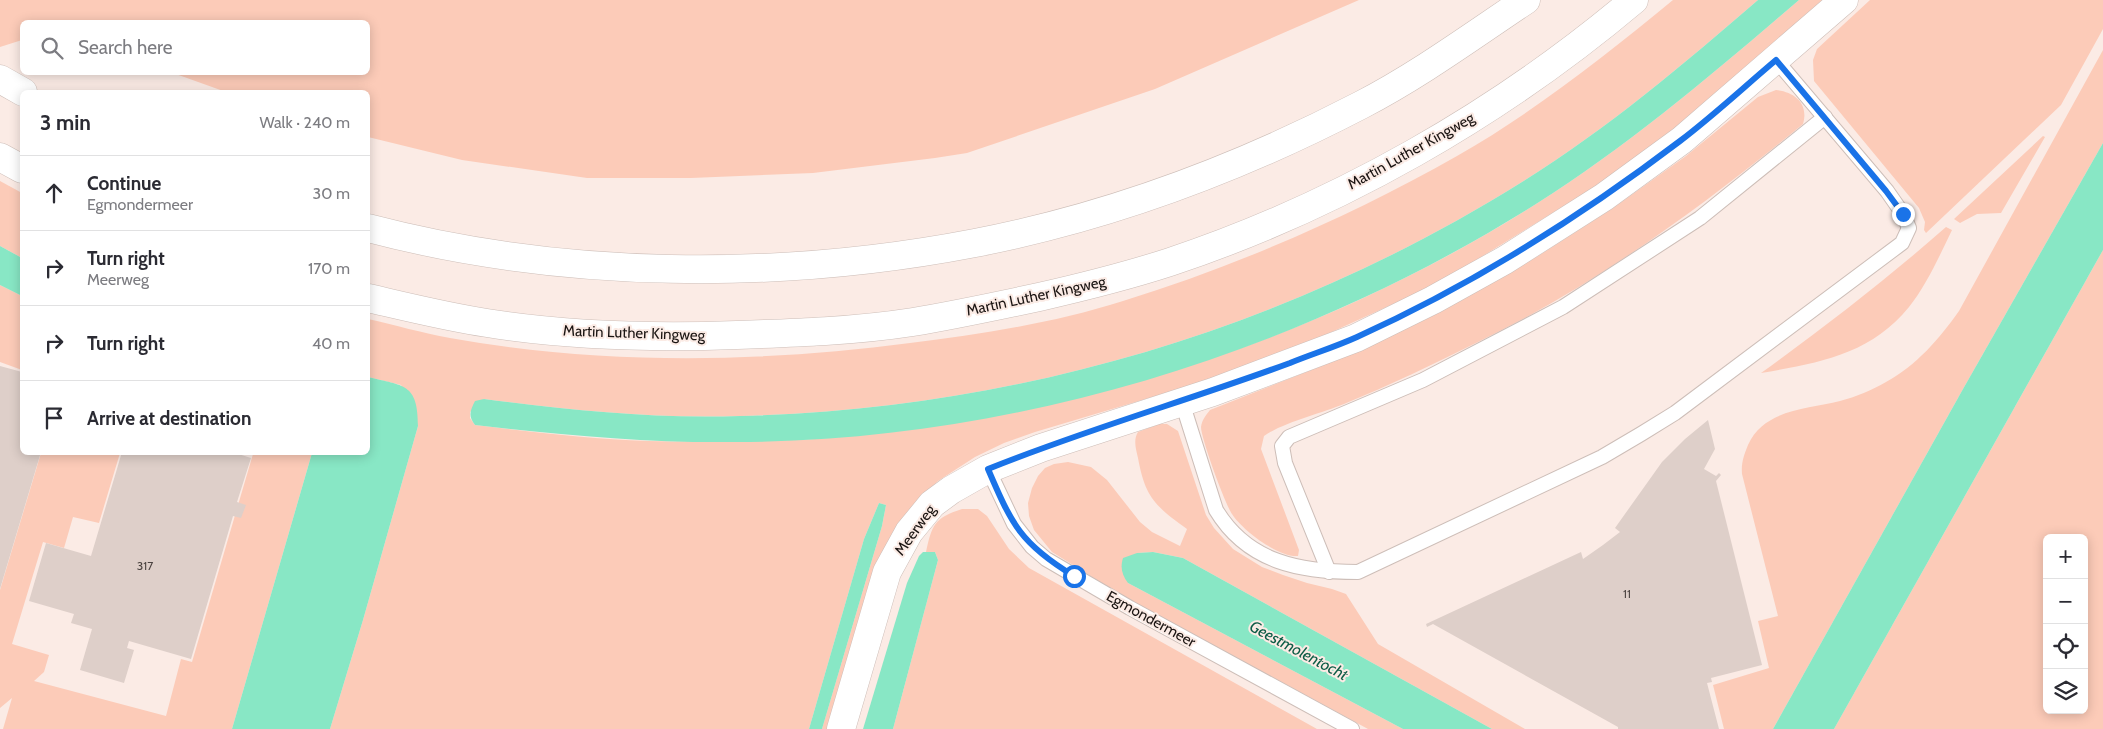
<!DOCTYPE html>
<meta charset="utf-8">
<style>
:root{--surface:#fff;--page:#f2f2f3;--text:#2b2b33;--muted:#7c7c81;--line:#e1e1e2}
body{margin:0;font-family:Cabin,sans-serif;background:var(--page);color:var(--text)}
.controls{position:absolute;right:15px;bottom:15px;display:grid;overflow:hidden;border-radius:8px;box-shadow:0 2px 12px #0003}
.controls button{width:45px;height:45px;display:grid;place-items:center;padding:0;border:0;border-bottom:1px solid var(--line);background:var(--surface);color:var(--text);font:25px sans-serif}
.stop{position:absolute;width:15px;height:15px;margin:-11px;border:4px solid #1a73e8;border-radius:50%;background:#fff}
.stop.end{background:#1a73e8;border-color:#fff;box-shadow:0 1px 5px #0008}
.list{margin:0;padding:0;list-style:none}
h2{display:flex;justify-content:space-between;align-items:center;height:65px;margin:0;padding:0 20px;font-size:21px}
h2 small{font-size:16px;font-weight:400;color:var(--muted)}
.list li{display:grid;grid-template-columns:32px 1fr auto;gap:15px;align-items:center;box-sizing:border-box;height:75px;padding:0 20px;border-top:1px solid var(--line)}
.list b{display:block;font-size:19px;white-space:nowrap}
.list p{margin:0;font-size:16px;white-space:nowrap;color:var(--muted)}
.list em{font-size:16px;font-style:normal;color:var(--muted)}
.icon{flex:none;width:28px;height:28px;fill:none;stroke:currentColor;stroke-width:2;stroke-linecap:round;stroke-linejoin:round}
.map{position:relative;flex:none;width:2103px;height:729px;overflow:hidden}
.search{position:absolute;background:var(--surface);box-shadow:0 2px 12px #0003;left:20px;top:20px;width:350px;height:55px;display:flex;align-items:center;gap:12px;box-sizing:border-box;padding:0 18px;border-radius:8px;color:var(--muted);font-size:19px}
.panel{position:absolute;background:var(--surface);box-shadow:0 2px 12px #0003;left:20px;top:90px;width:350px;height:365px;border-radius:8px}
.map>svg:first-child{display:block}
.green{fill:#fccbb8;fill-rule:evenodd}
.water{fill:#88e7c5}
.building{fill:#decfc9}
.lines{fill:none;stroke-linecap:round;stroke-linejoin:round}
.service-casing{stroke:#cdbeb8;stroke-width:16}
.minor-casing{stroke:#cdbeb8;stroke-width:29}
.trunk-casing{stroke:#cdbeb8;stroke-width:29}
.service{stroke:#fff;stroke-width:14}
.minor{stroke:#fff;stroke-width:28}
.trunk{stroke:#fff;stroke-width:28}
.route{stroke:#1a73e8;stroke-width:6}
.labels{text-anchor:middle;stroke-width:4;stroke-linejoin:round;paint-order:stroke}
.number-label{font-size:12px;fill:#4b4340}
.street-label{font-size:15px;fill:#1a1412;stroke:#fbebe5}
.water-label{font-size:16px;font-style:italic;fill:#0d5c46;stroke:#fbebe5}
</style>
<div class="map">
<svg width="2103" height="729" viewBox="0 0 2103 729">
<rect width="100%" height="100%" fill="#fbebe5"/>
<g class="green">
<polygon points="0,0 1359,0 1155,89 967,153 935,158 813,173 691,178 587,178 462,160 368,137 368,92 226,92 173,73 368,72 368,22 22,22 22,40 0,47"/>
<path d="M1673 0H1758C1683 65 1607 129 1522 182 1287 329 1017 409 740 416 654 419 569 410 484 399L470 412V418L475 425C533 432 590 439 648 441 677 442 706 441 735 440 766 440 798 441 829 438 1080 416 1323 339 1536 204 1631 144 1715 72 1799 0H1829L1692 117 1614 175 1439 283 1323 336 1226 375 1035 432 1004 443 975 457 938 481 907 513 834 729H822L882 526 886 505 879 503 864 539 809 729H330L363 620 418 426 401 385 368 377V319C395 325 422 333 450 338 602 365 757 363 910 343 982 334 1054 323 1123 301 1239 265 1351 216 1457 156 1534 112 1605 56 1673 0Z"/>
<polygon points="1870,0 2103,0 2103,29 2061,105 1926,233 1924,230 1925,222 1919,208 1814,81 1813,60 1817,49"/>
<path d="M2103 50V143L1963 389 1773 729H1724L1713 685 1769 668 1758 621 1778 616 1742 474C1741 463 1744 455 1748 445 1764 409 1808 409 1840 401 1856 397 1872 390 1886 382 1917 365 1939 339 1959 311Z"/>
<path d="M1776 90C1795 92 1809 104 1803 124 1702 207 1596 285 1478 342 1434 364 1390 385 1344 404 1322 413 1282 423 1264 436L1261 449 1299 550 1298 556C1279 558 1242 530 1232 514 1225 504 1201 438 1201 427 1202 420 1206 415 1210 410L1344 357 1460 301 1538 256 1613 208 1686 156 1758 97Z"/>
<polygon points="2043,136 2045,137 2001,213 1977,214 1960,223 1954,219"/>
<polygon points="0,181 22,193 22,258 0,246"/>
<path d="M1946 227 1952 230C1940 255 1926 286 1909 307 1870 355 1818 363 1761 373 1825 327 1887 279 1946 227Z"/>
<path d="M2103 250V729H1834ZM2047 538H2084V710H2047Z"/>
<polygon points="0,285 22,296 22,370 0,362"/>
<path d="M1159 424H1167L1178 431 1206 515 1214 528 1233 549 1262 567 1283 575 1307 583 1332 589 1346 594 1378 644 1525 729H1492L1183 558 1153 552 1137 553 1128 583 1403 729H1368L1123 596 1052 552 1034 530 1029 516 1028 503 1032 488 1038 476 1045 468 1054 464 1068 462 1091 467 1107 480 1140 522 1152 532 1180 546 1187 529C1155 506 1145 497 1138 458 1136 449 1133 440 1138 432Z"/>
<polygon points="41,453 120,453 99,523 73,517 64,548 43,542 12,644 49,655 44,672 34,681 166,716 181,659 192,662 253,454 247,453 312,453 232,729 3,729 12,698 0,708 0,590"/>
<path d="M962 509H978L987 516 1009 549 1029 568 1317 729H893L938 560 935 552H926C932 525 934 518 962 509Z"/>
</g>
<g class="water">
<path d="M1758 0H1799C1715 72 1631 144 1536 204 1301 352 1013 442 735 442 647 443 562 435 475 425 468 416 470 411 475 401L484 399C569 410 654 419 740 416 1017 409 1287 329 1522 182 1607 129 1683 65 1758 0Z"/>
<polygon points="2103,143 2103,250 1834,729 1773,729 1963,389"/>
<polygon points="0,246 22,258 22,296 0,285"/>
<path d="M368 377C404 386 418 383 418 426L363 620 330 729H232L312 453 368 452Z"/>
<polygon points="879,503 886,505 882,526 822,729 809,729 864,539"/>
<polygon points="923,552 935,552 938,560 893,729 863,729 907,583 919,556"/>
<path d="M1153 552 1183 558 1492 729H1403L1128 583C1122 575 1120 568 1123 558L1137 553Z"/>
</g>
<g class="building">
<polygon points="0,366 22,372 22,452 41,452 0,589"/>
<polygon points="1708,420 1715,449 1704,469 1716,476 1719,473 1721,475 1716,481 1762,665 1711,678 1712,682 1707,683 1719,729 1618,729 1618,727 1433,624 1427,627 1426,624 1581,552 1583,559 1603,545 1620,532 1615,528 1662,462 1685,439"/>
<polygon points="122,452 232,452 251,458 237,502 246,505 241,518 233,516 191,659 129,641 127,648 134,650 124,683 80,670 92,629 71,623 74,614 29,601 46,543 91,556"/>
</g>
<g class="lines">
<g class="service-casing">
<g id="service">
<path d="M1182 402 1216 510C1248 563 1301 572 1358 572L1602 457 1641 434 1675 413 1902 243 1909 228 1903 214 1887 191 1776 60"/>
<polyline points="988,469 1014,524 1032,547 1046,559 1130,608 1352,729"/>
<polyline points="1329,572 1285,463 1282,446 1289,437 1423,380 1563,307 1700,218 1825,117"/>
</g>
</g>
<g class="minor-casing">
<polyline id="minor" points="841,729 887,572 909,532 932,504 951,490 988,469 1041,448 1213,392 1356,338 1433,300 1505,260 1604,197 1682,140 1844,0"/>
</g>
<g class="trunk-casing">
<g id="trunk">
<polyline points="0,79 23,92"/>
<polyline points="0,157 22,169"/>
<path d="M368 228C562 279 778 281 975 243 1109 217 1240 168 1361 105 1419 75 1472 36 1526 0"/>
<path d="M368 298C407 307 447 317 487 323 569 336 654 338 737 335 796 333 855 331 913 322 955 315 997 306 1039 297 1083 287 1127 276 1170 262 1338 206 1499 114 1634 0"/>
</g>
</g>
<use href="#service" class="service"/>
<use href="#minor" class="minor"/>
<use href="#trunk" class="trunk"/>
</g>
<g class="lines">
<path class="route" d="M1074 576C1021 544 1012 525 988 469 1087 429 1190 400 1290 363 1312 354 1335 347 1357 337 1472 285 1580 217 1680 141 1713 116 1744 87 1776 60L1886 191 1903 214"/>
</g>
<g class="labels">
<g class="number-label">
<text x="145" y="570">317</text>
<text x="1627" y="598">11</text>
</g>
<g class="street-label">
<text transform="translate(1411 151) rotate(-29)" y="5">Martin Luther Kingweg</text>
<text transform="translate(1036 296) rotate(-12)" y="5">Martin Luther Kingweg</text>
<text transform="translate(634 333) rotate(2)" y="5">Martin Luther Kingweg</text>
<text transform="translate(915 530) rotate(-54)" y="5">Meerweg</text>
<text transform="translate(1151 619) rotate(29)" y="5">Egmondermeer</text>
</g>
<g class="water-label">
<text transform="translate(1299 650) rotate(28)" y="6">Geestmolentocht</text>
</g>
</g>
</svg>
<div class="controls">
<button>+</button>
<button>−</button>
<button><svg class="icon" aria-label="locate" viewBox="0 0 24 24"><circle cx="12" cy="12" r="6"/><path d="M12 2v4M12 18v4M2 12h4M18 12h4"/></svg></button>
<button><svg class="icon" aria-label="layers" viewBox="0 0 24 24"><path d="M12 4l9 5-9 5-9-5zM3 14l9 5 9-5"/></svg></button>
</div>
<div class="stop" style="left:1074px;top:576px"></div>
<div class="stop end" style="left:1903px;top:214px"></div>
<div class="search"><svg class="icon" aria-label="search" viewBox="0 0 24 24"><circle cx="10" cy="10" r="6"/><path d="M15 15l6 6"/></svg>Search here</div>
<section class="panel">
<h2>3 min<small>Walk · 240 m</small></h2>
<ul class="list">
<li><svg class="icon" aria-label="ahead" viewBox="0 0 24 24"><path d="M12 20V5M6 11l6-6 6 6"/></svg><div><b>Continue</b><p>Egmondermeer</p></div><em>30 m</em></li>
<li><svg class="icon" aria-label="right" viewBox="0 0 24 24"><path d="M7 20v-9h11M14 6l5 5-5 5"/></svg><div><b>Turn right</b><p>Meerweg</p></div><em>170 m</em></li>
<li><svg class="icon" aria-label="right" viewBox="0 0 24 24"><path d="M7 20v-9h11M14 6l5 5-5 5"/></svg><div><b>Turn right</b></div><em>40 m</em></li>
<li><svg class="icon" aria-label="arrive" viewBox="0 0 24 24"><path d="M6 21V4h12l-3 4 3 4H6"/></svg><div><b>Arrive at destination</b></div></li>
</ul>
</section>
</div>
